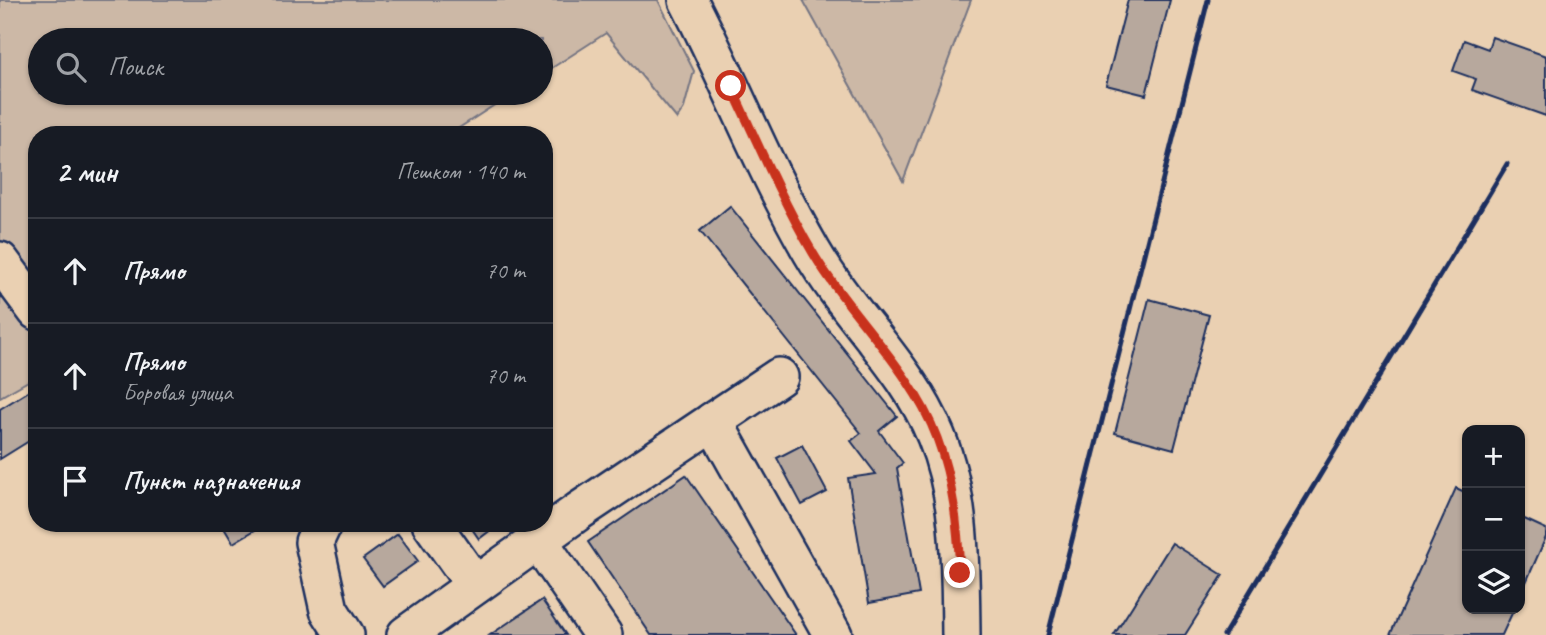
<!DOCTYPE html>
<html lang="ru">
<meta charset="utf-8">
<style>
:root{--surface:#171b24;--page:#242831;--text:#f1f3f6;--muted:#9ea1a6;--line:#363941}
body{margin:0;font-family:Caveat,sans-serif;background:var(--page);color:var(--text)}
.controls{position:absolute;right:21px;bottom:21px;display:grid;overflow:hidden;border-radius:14px;box-shadow:0 2px 5px #0004}
.controls button{width:63px;height:63px;display:grid;place-items:center;padding:0;border:0;border-bottom:2px solid var(--line);background:var(--surface);color:var(--text);font:35px sans-serif}
.stop{position:absolute;width:21px;height:21px;margin:-16px;border:5px solid #c8321e;border-radius:50%;background:#fff}
.stop.end{background:#c8321e;border-color:#fff;box-shadow:0 2px 7px #0008}
.list{margin:0;padding:0;list-style:none}
h2{display:flex;justify-content:space-between;align-items:center;height:91px;margin:0;padding:0 28px;font-size:30px}
h2 small{font-size:23px;font-weight:400;color:var(--muted)}
.list li{display:grid;grid-template-columns:46px 1fr auto;gap:21px;align-items:center;box-sizing:border-box;height:105px;padding:0 28px;border-top:2px solid var(--line)}
.list b{display:block;font-size:26px;white-space:nowrap}
.list p{margin:0;font-size:23px;white-space:nowrap;color:var(--muted)}
.list em{font-size:23px;font-style:normal;color:var(--muted)}
.icon{flex:none;width:38px;height:38px;fill:none;stroke:currentColor;stroke-width:2;stroke-linecap:round;stroke-linejoin:round}
.map{position:relative;flex:none;width:1546px;height:635px;overflow:hidden}
.search{position:absolute;background:var(--surface);box-shadow:0 2px 5px #0004;left:28px;top:28px;width:525px;height:77px;display:flex;align-items:center;gap:18px;box-sizing:border-box;padding:0 24px;border-radius:38px;color:var(--muted);font-size:26px}
.panel{position:absolute;background:var(--surface);box-shadow:0 2px 5px #0004;left:28px;top:126px;width:525px;height:406px;border-radius:28px}
.map>svg:first-child{display:block}
.green{fill:#ccb8a6;stroke:#747482;stroke-width:2}
.building{fill:#b7a89d;stroke:#1b2f5e;stroke-width:2}
.lines{fill:none;stroke-linecap:round;stroke-linejoin:round}
.minor-casing{stroke:#1b2f5e;stroke-width:42}
.minor{stroke:#ead0b2;stroke-width:37}
.rail{stroke:#1b2f5e;stroke-width:5}
.route{stroke:#c8321e;stroke-width:9}
</style>
<div class="map">
<svg width="1546" height="635" viewBox="0 0 1546 635">
<rect width="100%" height="100%" fill="#ead0b2"/>
<filter id="ink" filterUnits="userSpaceOnUse"><feTurbulence type="fractalNoise" baseFrequency=".0143" numOctaves="2"/><feDisplacementMap in="SourceGraphic" scale="14" xChannelSelector="R" yChannelSelector="G"/><feConvolveMatrix kernelMatrix="1 2 1 2 8 2 1 2 1" color-interpolation-filters="sRGB"/></filter>
<g filter="url(#ink)">
<g class="green">
<polygon points="0,0 658,0 694,71 684,108 677,119 606,33 541,75 541,40 40,40 40,93 513,93 448,135 37,135 37,376 0,397"/>
<polygon points="803,0 971,0 903,181"/>
</g>
<g class="building">
<polygon points="1128,0 1170,0 1146,95 1106,85"/>
<polygon points="1492,37 1546,56 1546,116 1472,90 1476,79 1453,71 1464,40 1488,49"/>
<polygon points="730,206 897,416 879,431 903,463 897,468 919,594 869,603 848,478 876,474 851,441 861,433 700,231"/>
<polygon points="1149,299 1209,315 1174,449 1115,433"/>
<polygon points="37,386 37,436 0,459 0,409"/>
<polygon points="802,445 827,492 802,505 777,458"/>
<polygon points="686,475 796,635 651,635 588,542"/>
<polygon points="1456,488 1467,493 1467,609 1514,609 1502,635 1390,635"/>
<polygon points="1520,517 1546,529 1546,537 1520,596"/>
<polygon points="221,523 251,523 255,530 233,543"/>
<polygon points="468,523 500,523 479,539"/>
<polygon points="398,534 418,561 383,586 363,559"/>
<polygon points="1172,543 1223,575 1185,635 1114,635"/>
<polygon points="542,600 566,635 490,635"/>
</g>
<g class="lines">
<g class="minor-casing">
<g id="minor">
<path d="M688 0C731 83 765 171 812 252 849 316 908 367 936 436 962 499 960 569 961 635"/>
<polyline points="0,261 37,311"/>
<polyline points="713,421 833,635"/>
<polyline points="323,523 314,542 329,610 345,635"/>
<polyline points="431,523 475,585"/>
<polyline points="538,540 603,635"/>
<polyline points="406,635 579,511 779,377"/>
</g>
</g>
<use href="#minor" class="minor"/>
<g class="rail">
<polyline points="1048,635 1208,0"/>
<polyline points="1224,635 1507,164"/>
</g>
</g>
</g>
<g class="lines" filter="url(#ink)">
<path class="route" d="M731 86C757 142 782 200 813 253 850 316 911 368 937 438 953 481 958 526 960 573"/>
</g>
</svg>
<div class="controls">
<button>+</button>
<button>−</button>
<button><svg class="icon" aria-label="layers" viewBox="0 0 24 24"><path d="M12 4l9 5-9 5-9-5zM3 14l9 5 9-5"/></svg></button>
</div>
<div class="stop" style="left:731px;top:86px"></div>
<div class="stop end" style="left:960px;top:573px"></div>
<div class="search"><svg class="icon" aria-label="search" viewBox="0 0 24 24"><circle cx="10" cy="10" r="6"/><path d="M15 15l6 6"/></svg>Поиск</div>
<section class="panel">
<h2>2 мин<small>Пешком · 140 m</small></h2>
<ul class="list">
<li><svg class="icon" aria-label="ahead" viewBox="0 0 24 24"><path d="M12 20V5M6 11l6-6 6 6"/></svg><div><b>Прямо</b></div><em>70 m</em></li>
<li><svg class="icon" aria-label="ahead" viewBox="0 0 24 24"><path d="M12 20V5M6 11l6-6 6 6"/></svg><div><b>Прямо</b><p>Боровая улица</p></div><em>70 m</em></li>
<li><svg class="icon" aria-label="arrive" viewBox="0 0 24 24"><path d="M6 21V4h12l-3 4 3 4H6"/></svg><div><b>Пункт назначения</b></div></li>
</ul>
</section>
</div>
